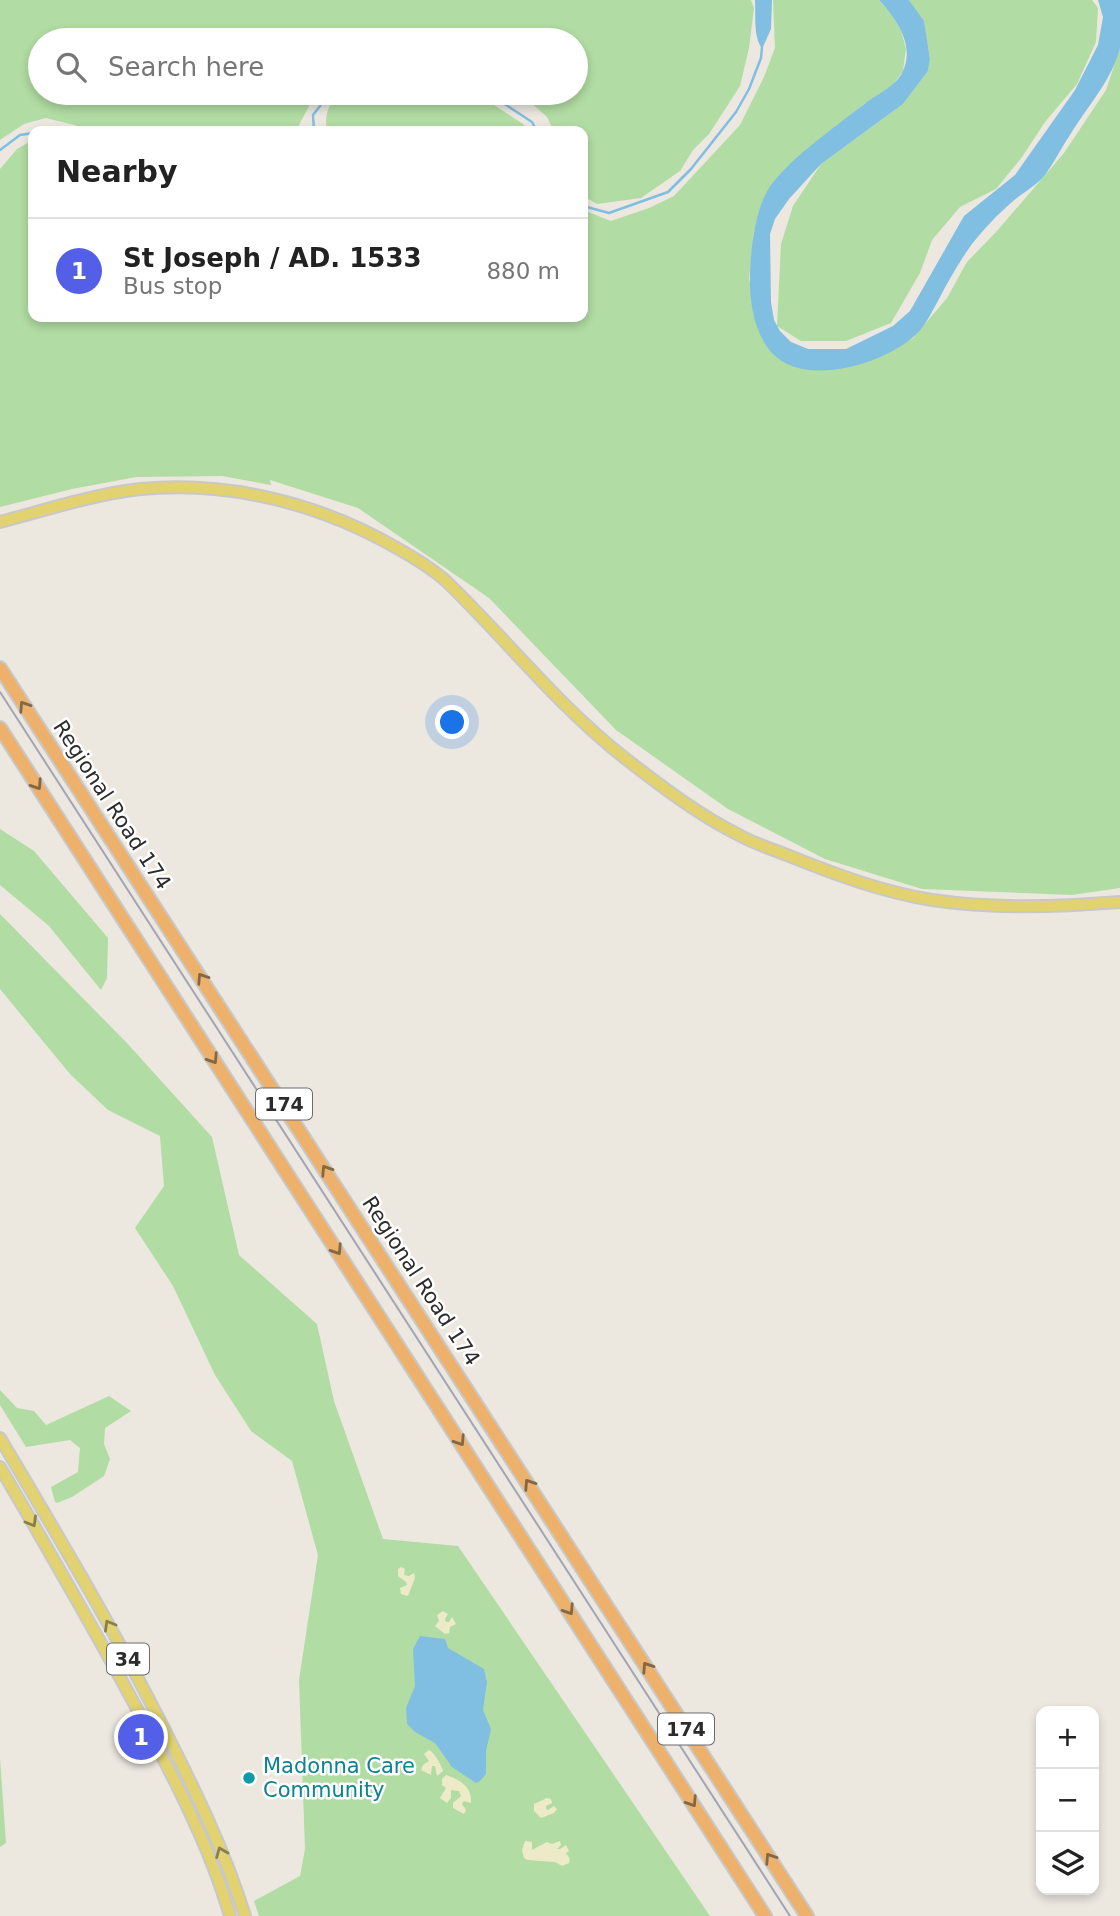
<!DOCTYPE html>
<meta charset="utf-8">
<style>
:root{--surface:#fff;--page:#f6f6f6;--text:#222;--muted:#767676;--line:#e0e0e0;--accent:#535fe6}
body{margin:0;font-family:"DejaVu Sans",sans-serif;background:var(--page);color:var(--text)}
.controls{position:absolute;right:21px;bottom:21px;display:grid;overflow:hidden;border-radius:14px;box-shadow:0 4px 10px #0003}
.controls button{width:63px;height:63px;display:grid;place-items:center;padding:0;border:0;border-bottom:2px solid var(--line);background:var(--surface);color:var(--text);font:35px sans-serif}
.you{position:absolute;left:453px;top:723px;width:24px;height:24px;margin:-18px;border:5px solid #fff;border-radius:50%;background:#1a73e8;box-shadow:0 0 0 10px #1a73e833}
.badge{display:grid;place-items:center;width:46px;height:46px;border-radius:50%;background:var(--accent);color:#fff;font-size:23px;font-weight:700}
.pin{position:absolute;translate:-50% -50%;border:4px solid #fff;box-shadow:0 2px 7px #0006}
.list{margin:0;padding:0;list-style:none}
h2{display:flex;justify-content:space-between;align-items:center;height:91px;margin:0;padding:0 28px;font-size:30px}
h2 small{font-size:23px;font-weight:400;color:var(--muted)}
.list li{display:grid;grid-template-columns:46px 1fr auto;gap:21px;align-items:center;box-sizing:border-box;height:105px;padding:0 28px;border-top:2px solid var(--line)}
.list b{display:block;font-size:26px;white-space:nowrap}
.list p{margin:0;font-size:23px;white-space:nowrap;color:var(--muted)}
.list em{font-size:23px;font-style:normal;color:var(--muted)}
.icon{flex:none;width:38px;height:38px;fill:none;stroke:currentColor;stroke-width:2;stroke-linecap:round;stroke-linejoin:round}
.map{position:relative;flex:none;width:1120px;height:1916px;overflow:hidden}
.search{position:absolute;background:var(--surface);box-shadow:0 4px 10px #0003;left:28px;top:28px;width:560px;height:77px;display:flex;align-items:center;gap:18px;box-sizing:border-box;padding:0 24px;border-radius:38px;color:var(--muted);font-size:26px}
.panel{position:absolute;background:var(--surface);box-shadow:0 4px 10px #0003;left:28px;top:126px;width:560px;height:196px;border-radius:14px}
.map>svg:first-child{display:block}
.green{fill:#b1dca3}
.sand{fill:#edebc7}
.water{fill:#80bee2}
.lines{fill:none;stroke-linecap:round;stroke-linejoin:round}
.stream{stroke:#80bee2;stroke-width:2.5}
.major-casing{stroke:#c8c8c8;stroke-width:14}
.highway-casing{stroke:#c8c8c8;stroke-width:16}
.major{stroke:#e2d370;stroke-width:10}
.highway{stroke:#edb16b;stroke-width:12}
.tram{stroke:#a3a4b4;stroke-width:2}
.oneway{stroke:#836848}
.oneway2{stroke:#87804e}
.culture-dot{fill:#0f9aa8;stroke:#fff;stroke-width:2.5}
.labels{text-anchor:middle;stroke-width:5;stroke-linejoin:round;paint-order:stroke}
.shield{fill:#fff;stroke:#6b6b6b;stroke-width:2}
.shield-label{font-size:19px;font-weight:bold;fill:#2c2c2c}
.street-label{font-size:21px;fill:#2c2c2c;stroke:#fff}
.culture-label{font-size:21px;fill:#0d838f;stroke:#fff;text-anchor:start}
</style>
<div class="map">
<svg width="1120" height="1916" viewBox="0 0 1120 1916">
<rect width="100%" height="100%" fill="#ece8e0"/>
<g class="green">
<polygon points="0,0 751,0 754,8 749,48 740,86 709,134 693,150 680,171 641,198 597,204 583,196 583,131 554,131 547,117 520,93 576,93 576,40 40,40 40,93 316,93 299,125 300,131 98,131 46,118 24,124 0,140"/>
<polygon points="773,0 879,0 892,15 901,30 906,49 903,71 892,86 865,103 801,156 754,231 749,279 771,352 883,355 913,338 947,298 967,262 997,231 1064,153 1106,90 1120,48 1120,888 1072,895 922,889 825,859 728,809 616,730 489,598 358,508 270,480 271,485 222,476 136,477 72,489 0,507 0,169 17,149 33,140 33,317 583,317 583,210 611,221 649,208 674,196 740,125 764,77 775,48"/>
<polygon points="909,0 1092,0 1098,8 1096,42 1077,84 1045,122 1022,157 996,189 960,207 932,240 920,273 891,323 846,341 801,341 777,326 781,244 793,206 821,164 903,104 928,71 930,59 924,22"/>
<path d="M342 93H476L523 124 529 131H327C324 116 328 101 342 93Z"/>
<polygon points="0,829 34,851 108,938 107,978 101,990 49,926 0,885"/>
<polygon points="0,914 126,1042 212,1137 239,1255 317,1324 334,1401 383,1539 458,1546 710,1916 259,1916 254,1901 300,1876 305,1849 299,1680 318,1555 292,1461 251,1431 215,1375 173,1286 135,1228 164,1186 160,1136 108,1110 70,1074 0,989"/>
<polygon points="0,1390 17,1408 34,1411 46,1425 109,1396 131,1411 105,1428 104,1444 110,1459 104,1476 72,1497 57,1503 55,1502 51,1487 78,1472 80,1448 70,1440 26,1447 0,1405"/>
<polygon points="0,1758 6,1843 0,1847"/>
</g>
<g class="sand">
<polygon points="401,1567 405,1569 404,1575 409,1576 414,1573 415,1578 408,1596 401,1594 400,1588 407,1585 406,1582 398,1576 398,1569"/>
<polygon points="443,1611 448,1614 445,1619 446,1622 449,1622 452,1617 456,1624 450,1627 449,1633 445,1634 435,1626 439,1621 437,1615"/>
<path d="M429 1750C434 1752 442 1766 443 1771L437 1776 435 1766H432L431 1775 421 1770 423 1765 429 1761 424 1754Z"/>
<path d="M446 1775C460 1780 472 1786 471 1803L464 1801 462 1804 466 1810 464 1814 453 1808V1803L461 1796 459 1791 451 1790V1798L447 1803 440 1798 446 1788 442 1785V1779Z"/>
<polygon points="547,1798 551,1799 552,1803 546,1806 546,1809 548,1810 554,1806 557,1809 554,1813 541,1818 534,1811 534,1804"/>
<polygon points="525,1841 532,1842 532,1850 547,1842 552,1844 560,1841 561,1845 557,1849 560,1849 566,1845 569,1851 566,1853 570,1859 569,1863 562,1866 555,1862 527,1860 524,1858 522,1850"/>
</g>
<g class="water">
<path d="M755 0H772L771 29 762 49C753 36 756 16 755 0Z"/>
<path d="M879 0H909L924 21 930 59 928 71 903 104 821 164 789 199 775 219 770 234 771 302 774 320 780 331 791 342 808 349H846L893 326 910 311 964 216 1015 175 1075 90 1098 45 1103 17 1098 0H1120C1120 15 1120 33 1120 48 1112 80 1087 107 1070 135 1061 148 1054 163 1045 175 1036 186 1022 193 1012 202 998 214 983 230 972 244 961 259 947 283 939 299 931 313 925 328 912 338 880 365 803 388 771 352 753 331 749 298 750 272 751 246 756 206 771 185 794 155 834 128 863 105 876 94 896 87 903 71 915 45 896 18 879 0Z"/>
<polygon points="420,1636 445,1639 448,1648 484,1669 487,1682 483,1710 491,1729 486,1751 486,1774 480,1781 476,1783 452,1767 435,1743 415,1732 407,1724 406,1708 415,1686 413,1649"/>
</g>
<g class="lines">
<g class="stream">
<polyline points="488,93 532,122 537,131"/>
<polyline points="43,131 49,131"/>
<polyline points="314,131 313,115 330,93"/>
<polyline points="0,150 20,135 33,133"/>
<polyline points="583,206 609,213 668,192 691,169 736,112 749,89 761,58 762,47"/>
</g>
<g class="major-casing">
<g id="major">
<path d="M0 522C46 510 94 494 141 489 229 481 318 503 395 547 413 557 432 568 447 582 507 640 559 707 626 759 662 787 700 816 741 836 755 844 772 849 787 855 834 874 882 892 932 900 994 909 1057 907 1120 902"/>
<path d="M0 1438C55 1531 111 1624 160 1721 192 1784 224 1848 245 1916"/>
<path d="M0 1467C49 1551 98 1635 144 1722 176 1782 211 1850 230 1916"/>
</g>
</g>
<g class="highway-casing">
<g id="highway">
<polyline points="0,668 807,1916"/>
<polyline points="0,728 765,1916"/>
</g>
</g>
<use href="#major" class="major"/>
<use href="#highway" class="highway"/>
<polyline class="tram" points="0,692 790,1916"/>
</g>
<defs><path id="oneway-chevron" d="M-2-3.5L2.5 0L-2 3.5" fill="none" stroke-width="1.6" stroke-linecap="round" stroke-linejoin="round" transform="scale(1.75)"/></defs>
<g class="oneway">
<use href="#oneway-chevron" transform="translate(24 706) rotate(-123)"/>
<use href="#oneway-chevron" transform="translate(37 785) rotate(57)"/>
<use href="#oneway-chevron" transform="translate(202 978) rotate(-123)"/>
<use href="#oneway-chevron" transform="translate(213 1059) rotate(57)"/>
<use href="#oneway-chevron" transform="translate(326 1170) rotate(-123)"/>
<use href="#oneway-chevron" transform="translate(337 1250) rotate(57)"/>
<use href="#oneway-chevron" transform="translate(460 1441) rotate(57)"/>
<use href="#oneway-chevron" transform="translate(529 1484) rotate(-123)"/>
<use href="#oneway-chevron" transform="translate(569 1610) rotate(57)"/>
<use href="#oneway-chevron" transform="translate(647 1667) rotate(-123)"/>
<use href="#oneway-chevron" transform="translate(692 1802) rotate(57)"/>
<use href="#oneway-chevron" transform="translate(770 1858) rotate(-123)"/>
</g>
<g class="oneway2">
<use href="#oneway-chevron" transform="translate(32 1522) rotate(60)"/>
<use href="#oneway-chevron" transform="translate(109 1625) rotate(-120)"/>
<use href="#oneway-chevron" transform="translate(221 1852) rotate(-112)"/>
</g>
<circle class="culture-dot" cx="249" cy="1778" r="7"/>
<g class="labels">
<g class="shield">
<rect x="256" y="1088.5" width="56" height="31" rx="5"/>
<rect x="107" y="1643.5" width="42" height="31" rx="5"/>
<rect x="658" y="1713.5" width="56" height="31" rx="5"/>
</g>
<g class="shield-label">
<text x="284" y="1111">174</text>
<text x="128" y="1666">34</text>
<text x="686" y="1736">174</text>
</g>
<g class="street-label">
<text transform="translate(112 805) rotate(57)" y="7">Regional Road 174</text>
<text transform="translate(421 1281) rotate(57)" y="7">Regional Road 174</text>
</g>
<g class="culture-label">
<text x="263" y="1773">Madonna Care<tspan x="263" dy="24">Community</tspan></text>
</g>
</g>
</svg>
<div class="controls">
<button>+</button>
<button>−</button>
<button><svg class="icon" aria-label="layers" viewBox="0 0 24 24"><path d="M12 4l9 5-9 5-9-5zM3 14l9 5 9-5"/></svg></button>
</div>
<div class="you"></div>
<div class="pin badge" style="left:141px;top:1737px">1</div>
<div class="search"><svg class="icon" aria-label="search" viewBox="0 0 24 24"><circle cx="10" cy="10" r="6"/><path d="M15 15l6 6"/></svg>Search here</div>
<section class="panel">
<h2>Nearby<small></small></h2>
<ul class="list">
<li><span class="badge">1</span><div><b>St Joseph / AD. 1533</b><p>Bus stop</p></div><em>880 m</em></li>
</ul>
</section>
</div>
